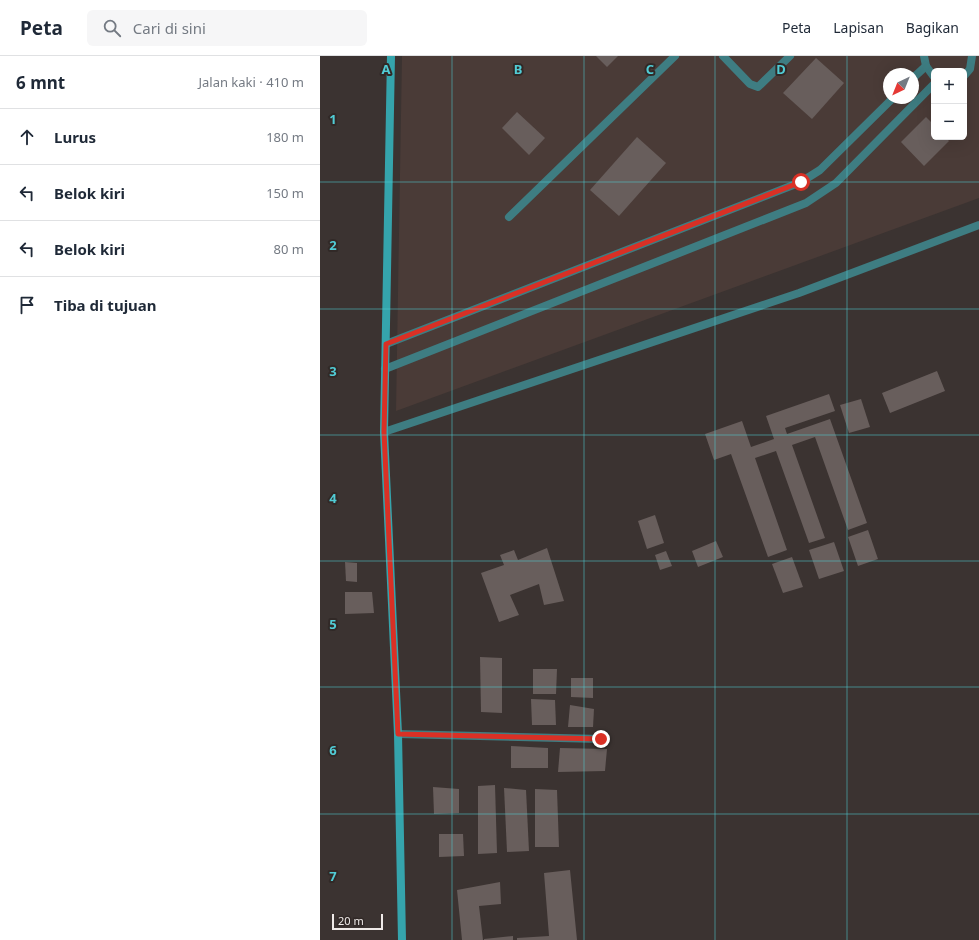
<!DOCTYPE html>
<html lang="id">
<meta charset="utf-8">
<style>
:root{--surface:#fff;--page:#f6f6f7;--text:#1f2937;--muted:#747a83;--line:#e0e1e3}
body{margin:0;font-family:"Noto Sans",sans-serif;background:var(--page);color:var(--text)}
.controls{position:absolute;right:12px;top:12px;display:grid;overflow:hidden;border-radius:6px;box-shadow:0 4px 16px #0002}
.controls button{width:36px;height:36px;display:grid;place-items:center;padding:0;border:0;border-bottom:1px solid var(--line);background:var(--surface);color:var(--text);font:20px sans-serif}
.compass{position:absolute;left:563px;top:12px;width:36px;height:36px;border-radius:50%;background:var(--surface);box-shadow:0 4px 16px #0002;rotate:223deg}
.scale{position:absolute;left:12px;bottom:10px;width:51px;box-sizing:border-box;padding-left:4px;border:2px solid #efeae8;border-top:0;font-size:11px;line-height:14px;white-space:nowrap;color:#efeae8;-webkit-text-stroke:3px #312927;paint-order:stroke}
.stop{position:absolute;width:12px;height:12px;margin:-9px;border:3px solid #d93025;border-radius:50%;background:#fff}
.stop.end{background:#d93025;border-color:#fff;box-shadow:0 1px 4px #0008}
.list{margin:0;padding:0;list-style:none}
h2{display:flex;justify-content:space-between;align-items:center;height:52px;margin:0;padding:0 16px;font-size:17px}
h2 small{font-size:13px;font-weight:400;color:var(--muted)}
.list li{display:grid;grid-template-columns:26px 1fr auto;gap:12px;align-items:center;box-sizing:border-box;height:56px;padding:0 16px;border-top:1px solid var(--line)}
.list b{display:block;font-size:15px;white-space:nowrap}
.list em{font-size:13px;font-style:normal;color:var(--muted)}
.icon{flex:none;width:22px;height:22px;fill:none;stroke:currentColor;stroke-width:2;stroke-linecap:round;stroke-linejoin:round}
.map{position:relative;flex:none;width:659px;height:884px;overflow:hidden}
header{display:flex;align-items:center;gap:24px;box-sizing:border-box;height:56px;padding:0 20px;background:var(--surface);border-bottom:1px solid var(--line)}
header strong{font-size:19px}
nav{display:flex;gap:22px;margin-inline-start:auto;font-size:14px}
.search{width:280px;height:36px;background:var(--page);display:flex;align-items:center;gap:10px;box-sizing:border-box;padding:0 14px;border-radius:6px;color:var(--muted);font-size:15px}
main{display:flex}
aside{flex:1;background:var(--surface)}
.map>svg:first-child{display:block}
.built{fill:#4a3b37;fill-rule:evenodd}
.building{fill:#685e5c}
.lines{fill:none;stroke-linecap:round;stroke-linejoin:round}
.lane{stroke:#3e7d82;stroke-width:8}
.street{stroke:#3e7d82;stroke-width:8}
.secondary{stroke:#35a4ac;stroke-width:8}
.route{stroke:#d93025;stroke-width:5}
.grid{fill:none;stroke:#51ccd5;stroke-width:1;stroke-opacity:0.55}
.grid-label{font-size:13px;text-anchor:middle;font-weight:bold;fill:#51ccd5;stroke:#312927;stroke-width:4;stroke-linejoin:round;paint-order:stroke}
</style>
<header>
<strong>Peta</strong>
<div class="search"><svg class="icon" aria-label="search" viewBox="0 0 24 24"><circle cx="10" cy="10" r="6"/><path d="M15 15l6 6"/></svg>Cari di sini</div>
<nav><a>Peta</a><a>Lapisan</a><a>Bagikan</a></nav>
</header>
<main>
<aside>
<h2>6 mnt<small>Jalan kaki · 410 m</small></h2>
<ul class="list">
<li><svg class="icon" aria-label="ahead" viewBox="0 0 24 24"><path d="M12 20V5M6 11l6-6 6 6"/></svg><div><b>Lurus</b></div><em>180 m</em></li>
<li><svg class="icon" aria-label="left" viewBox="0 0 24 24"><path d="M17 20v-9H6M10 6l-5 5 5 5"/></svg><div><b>Belok kiri</b></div><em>150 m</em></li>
<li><svg class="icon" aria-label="left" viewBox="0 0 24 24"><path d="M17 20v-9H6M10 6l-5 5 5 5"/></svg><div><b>Belok kiri</b></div><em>80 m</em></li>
<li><svg class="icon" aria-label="arrive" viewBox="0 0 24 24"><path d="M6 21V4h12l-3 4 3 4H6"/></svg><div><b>Tiba di tujuan</b></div></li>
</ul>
</aside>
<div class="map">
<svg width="659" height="884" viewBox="0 0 659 884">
<rect width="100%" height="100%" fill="#3b3331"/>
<path class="built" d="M82 0H659V142L76 355ZM614 15H644V81H614ZM569 18H593V42H569Z"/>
<g class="building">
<polygon points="276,0 298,0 287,11"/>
<polygon points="496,2 524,27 492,63 463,37"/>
<polygon points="197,56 225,82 209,99 182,72"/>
<polygon points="606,61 614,69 614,81 625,81 629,85 604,110 581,86"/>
<polygon points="317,81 346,107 299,160 270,134"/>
<polygon points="617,315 625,335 570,357 562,337"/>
<polygon points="509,338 515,355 465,372 467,378 510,363 547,467 528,474 495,381 472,389 505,482 489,487 456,395 435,402 467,494 448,501 411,398 394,404 385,378 422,365 431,391 454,383 446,360"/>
<polygon points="541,343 550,371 529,377 520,349"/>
<polygon points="335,459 344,487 327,493 318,465"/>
<polygon points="548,474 558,503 538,510 528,481"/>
<polygon points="396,485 403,501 378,511 372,495"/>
<polygon points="514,486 524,515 499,523 489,494"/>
<polygon points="227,492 244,545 224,549 219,528 190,539 199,559 179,566 161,517 184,509 180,499 194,494 198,504"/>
<polygon points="346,495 352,510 340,514 335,499"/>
<polygon points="472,501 483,531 463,537 452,508"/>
<polygon points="25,506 37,507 37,526 26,525"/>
<polygon points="25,536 52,536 54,557 25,558"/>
<polygon points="160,601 182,602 182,657 161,656"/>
<polygon points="213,613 237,613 236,638 213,638"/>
<polygon points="251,622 273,622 273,642 251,641"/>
<polygon points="211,643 235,644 236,669 212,669"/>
<polygon points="250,649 274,653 273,671 248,671"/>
<polygon points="191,690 228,692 228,712 191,712"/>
<polygon points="240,692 287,693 285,715 238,716"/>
<polygon points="175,729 177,797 158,798 158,730"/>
<polygon points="113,731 139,733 139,757 114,758"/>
<polygon points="184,732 206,734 209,795 187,796"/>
<polygon points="215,733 237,734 239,791 215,791"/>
<polygon points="119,778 143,778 144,800 119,801"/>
<polygon points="250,814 257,884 197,884 197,882 229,880 224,817"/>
<polygon points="180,826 181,848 159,850 163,884 142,884 137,834"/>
<polygon points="193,880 193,884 164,884 164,883"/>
</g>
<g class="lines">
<g class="lane">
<polyline points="403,0 430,28 438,31 470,0"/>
<polyline points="604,0 606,10 614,21"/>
<polyline points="644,20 650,13 652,0"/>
<polyline points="593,22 606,10"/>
<polyline points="189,161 355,0"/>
<polyline points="66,288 481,126 500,114 573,42"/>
<polyline points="65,313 486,147 516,127 614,28"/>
</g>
<g class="street">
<polyline points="64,376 479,237 659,169"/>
<polyline points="78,678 281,683"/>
</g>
<polyline class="secondary" points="71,0 64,376 78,678 82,884"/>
</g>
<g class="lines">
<polyline class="route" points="281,683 78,678 64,376 66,288 481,126"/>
</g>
<path class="grid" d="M132 0V884M264 0V884M395 0V884M527 0V884M0 126H659M0 253H659M0 379H659M0 505H659M0 631H659M0 758H659"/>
<g class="grid-label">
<text x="66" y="18">A</text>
<text x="198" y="18">B</text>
<text x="330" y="18">C</text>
<text x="461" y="18">D</text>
<text x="13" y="68">1</text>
<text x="13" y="194">2</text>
<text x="13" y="320">3</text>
<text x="13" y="447">4</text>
<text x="13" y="573">5</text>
<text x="13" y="699">6</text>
<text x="13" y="825">7</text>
</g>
</svg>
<div class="controls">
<button>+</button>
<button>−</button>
</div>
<svg class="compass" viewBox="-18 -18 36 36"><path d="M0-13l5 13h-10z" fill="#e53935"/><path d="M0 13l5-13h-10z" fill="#747a83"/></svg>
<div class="scale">20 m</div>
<div class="stop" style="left:481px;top:126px"></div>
<div class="stop end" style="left:281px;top:683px"></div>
</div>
</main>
